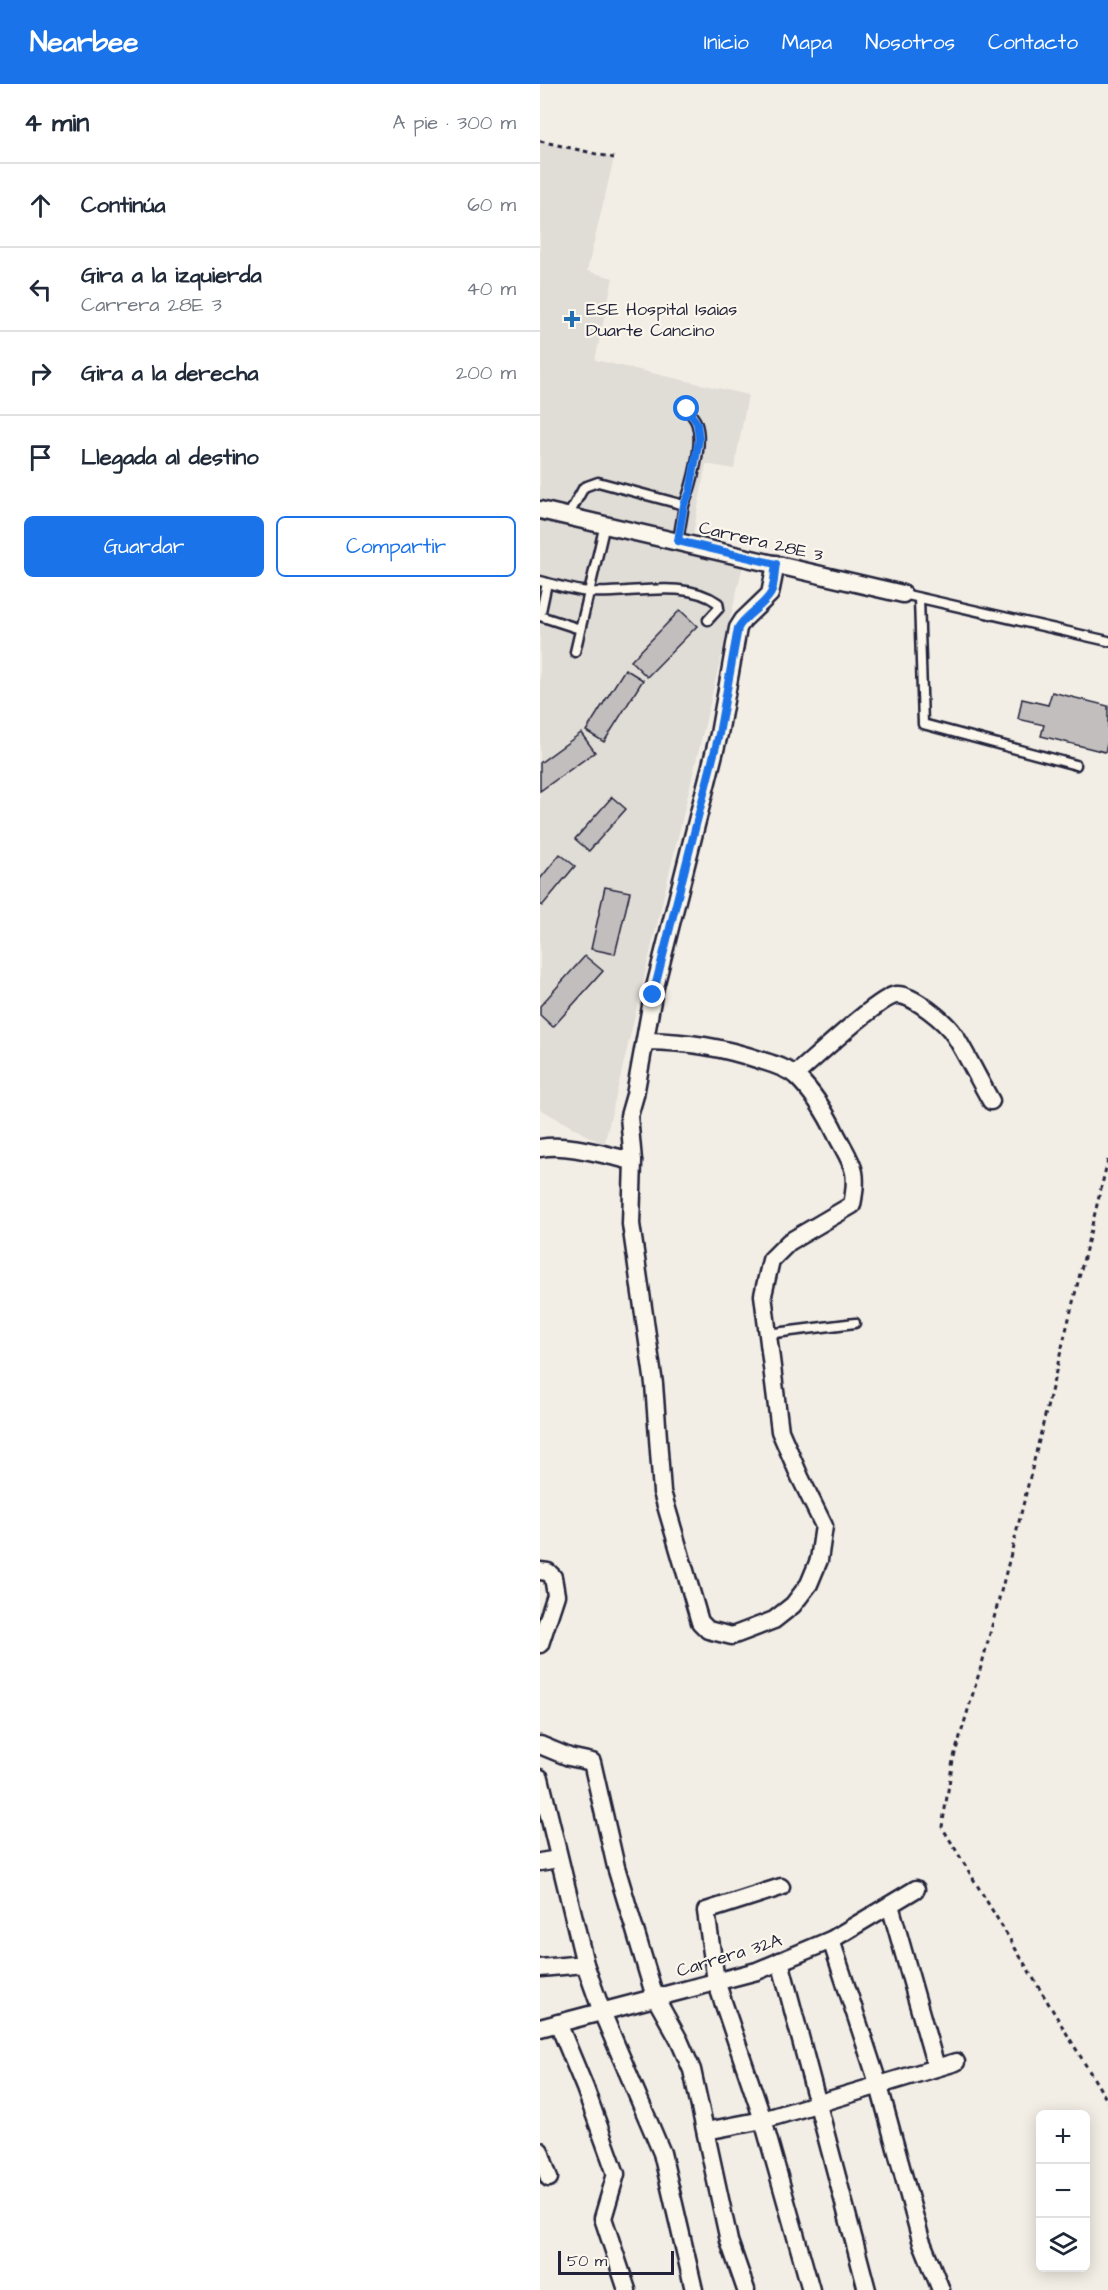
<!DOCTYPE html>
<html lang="es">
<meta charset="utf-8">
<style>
:root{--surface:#fff;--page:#f2f2f3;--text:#1f2937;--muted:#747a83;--line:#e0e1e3;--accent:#1a73e8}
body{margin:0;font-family:"Architects Daughter",sans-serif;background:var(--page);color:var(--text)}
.controls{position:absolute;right:18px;bottom:18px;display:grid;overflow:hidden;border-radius:9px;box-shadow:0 3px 15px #0003}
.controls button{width:54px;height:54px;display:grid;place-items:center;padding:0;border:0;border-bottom:2px solid var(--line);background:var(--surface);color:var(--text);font:30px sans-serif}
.scale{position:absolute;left:18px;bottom:15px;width:116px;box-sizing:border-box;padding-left:6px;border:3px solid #22223b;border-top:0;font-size:16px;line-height:21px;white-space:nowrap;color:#22223b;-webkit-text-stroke:4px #fbf7ec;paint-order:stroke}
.stop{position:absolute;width:18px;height:18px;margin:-14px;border:4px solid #1a73e8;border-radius:50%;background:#fff}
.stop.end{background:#1a73e8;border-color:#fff;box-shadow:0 2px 6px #0008}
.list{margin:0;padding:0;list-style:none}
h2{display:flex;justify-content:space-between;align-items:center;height:78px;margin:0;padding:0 24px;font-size:26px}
h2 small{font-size:20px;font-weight:400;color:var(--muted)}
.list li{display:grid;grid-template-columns:39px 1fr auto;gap:18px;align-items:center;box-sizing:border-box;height:84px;padding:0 24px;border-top:2px solid var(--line)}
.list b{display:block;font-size:22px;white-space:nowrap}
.list p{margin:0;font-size:20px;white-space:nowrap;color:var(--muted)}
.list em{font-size:20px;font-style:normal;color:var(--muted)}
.actions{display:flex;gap:12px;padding:18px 24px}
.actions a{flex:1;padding:14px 0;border:2px solid var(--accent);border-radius:9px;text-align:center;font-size:21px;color:var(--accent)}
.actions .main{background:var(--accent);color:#fff}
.icon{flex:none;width:33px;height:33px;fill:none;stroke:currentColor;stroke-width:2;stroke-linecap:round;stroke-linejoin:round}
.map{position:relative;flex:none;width:568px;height:2206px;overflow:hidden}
header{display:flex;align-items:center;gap:36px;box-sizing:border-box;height:84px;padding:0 30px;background:var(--accent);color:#fff}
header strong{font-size:28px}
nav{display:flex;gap:33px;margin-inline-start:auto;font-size:21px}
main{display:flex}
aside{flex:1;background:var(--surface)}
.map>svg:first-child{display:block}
.built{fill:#e0dcd6}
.building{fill:#c2bebe;stroke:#22223b;stroke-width:1.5}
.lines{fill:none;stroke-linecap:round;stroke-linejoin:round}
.lane-casing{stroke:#22223b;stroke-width:13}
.street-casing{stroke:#22223b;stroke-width:21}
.path{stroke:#22223b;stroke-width:3;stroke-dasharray:4.5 4.5;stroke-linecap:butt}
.lane{stroke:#fbf7ec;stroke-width:8}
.street{stroke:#fbf7ec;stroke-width:16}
.route{stroke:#1a73e8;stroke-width:8}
.poi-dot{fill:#1f6fb2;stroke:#fbf7ec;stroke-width:2}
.labels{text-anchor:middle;stroke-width:4.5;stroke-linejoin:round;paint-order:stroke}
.poi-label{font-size:18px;fill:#22223b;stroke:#fbf7ec;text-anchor:start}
.street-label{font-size:18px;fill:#22223b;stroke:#fbf7ec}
</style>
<header>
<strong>Nearbee</strong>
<nav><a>Inicio</a><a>Mapa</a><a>Nosotros</a><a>Contacto</a></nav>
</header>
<main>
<aside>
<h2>4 min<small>A pie · 300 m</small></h2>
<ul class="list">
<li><svg class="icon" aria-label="ahead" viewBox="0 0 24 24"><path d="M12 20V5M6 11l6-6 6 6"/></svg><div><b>Continúa</b></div><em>60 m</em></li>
<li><svg class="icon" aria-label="left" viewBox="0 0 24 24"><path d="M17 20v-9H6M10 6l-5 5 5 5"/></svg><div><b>Gira a la izquierda</b><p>Carrera 28E 3</p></div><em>40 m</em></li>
<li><svg class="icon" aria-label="right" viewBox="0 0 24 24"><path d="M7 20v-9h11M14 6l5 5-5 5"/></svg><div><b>Gira a la derecha</b></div><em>200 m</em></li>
<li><svg class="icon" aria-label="arrive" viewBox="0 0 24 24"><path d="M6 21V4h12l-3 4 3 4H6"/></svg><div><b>Llegada al destino</b></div></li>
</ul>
<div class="actions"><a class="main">Guardar</a><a>Compartir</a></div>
</aside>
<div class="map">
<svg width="568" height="2206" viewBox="0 0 568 2206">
<rect width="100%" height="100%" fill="#f2eee5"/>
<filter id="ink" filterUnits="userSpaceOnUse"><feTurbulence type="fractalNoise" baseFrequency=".0167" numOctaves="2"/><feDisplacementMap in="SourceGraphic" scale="12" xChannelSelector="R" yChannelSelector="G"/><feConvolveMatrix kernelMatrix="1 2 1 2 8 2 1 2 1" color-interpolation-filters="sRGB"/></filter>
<g filter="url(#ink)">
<polygon class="built" points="0,57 74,74 47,187 73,194 55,276 208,311 194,385 166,380 151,460 205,473 64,1061 0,1025"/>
<g class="building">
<polygon points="140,526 157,542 107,593 91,577"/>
<polygon points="85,585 103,596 64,658 46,647"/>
<polygon points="512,608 568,622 568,657 565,668 501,652 504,641 478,635 482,615 508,621"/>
<polygon points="41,649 55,668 0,707 0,679"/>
<polygon points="72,713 86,725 49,767 35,755"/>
<polygon points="20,770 35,782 2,822 0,820 0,795"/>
<polygon points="65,803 90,808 75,870 51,865"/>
<polygon points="45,872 63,887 13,943 0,931 0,922"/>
</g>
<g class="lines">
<g class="lane-casing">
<g id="lane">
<path d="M28 432 44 403 58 398 144 421C152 402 163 360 157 341 156 335 150 329 147 325"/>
<polyline points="138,457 144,421"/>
<path d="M0 497C16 501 34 507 50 508 89 511 144 494 178 519L179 524 168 536"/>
<polyline points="7,499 0,532 40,545"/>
<polyline points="363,510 568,557"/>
<polyline points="379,514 383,640 536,681"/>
<polyline points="35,568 65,440"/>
<polyline points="227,1250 315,1239"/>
</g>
</g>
<g class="street-casing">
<g id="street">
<polyline points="0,426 363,510"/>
<path d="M106 957C149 958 182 963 223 977 233 980 247 984 256 992 273 1008 287 1031 297 1052 313 1082 319 1086 312 1121L249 1158 231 1176 223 1211 240 1347 260 1393 284 1442 279 1476 269 1500 253 1521 234 1536 192 1552 168 1546 160 1538 122 1408 114 1300 91 1140 93 1077 89 1032 95 1011 113 911 179 650 198 544 203 536 230 510 236 480"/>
<path d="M255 991C272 977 339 913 356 911 372 909 407 939 415 952 428 973 439 996 451 1017"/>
<path d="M0 1064C29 1059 64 1071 93 1077"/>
<polyline points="0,1487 8,1488 13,1493 16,1511 0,1560"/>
<polyline points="0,1661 29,1673 52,1678 76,1783 115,1913 139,1956 152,1986 189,2157 206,2206"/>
<polyline points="0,1694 45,1880 62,1928 122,2069 154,2206"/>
<polyline points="0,1778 18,1775"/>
<polyline points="241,1803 166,1827 176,1897 223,2036 271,2206"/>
<polyline points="350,1821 396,1983"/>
<polyline points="291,1856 339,2002 381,2156 401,2206"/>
<polyline points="240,1877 327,2206"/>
<polyline points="0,1884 45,1880"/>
<polyline points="18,1939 45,2004 76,2090 63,2134 87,2206"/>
<polyline points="0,1944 217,1887 291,1856 376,1805"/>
<polyline points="166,2047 223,2036 416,1978"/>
<polyline points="0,2067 9,2094"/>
</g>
</g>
<g class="path">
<polyline points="0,57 74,74"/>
<polyline points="568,1076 475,1454 443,1576 413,1676 402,1743 568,2018"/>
</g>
<use href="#lane" class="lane"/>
<use href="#street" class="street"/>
</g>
</g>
<g class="lines" filter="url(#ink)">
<path class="route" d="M113 911 179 650 198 544C206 530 223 523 231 509 235 500 234 489 236 480L138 457 144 421 150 408 159 355 157 339 147 325"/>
</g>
<path class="poi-dot" d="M29 226h6v6h6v6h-6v6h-6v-6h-6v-6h6z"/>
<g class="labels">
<g class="poi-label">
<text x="46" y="231">ESE Hospital Isaias<tspan x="46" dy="21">Duarte Cancino</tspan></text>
</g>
<g class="street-label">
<text transform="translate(221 457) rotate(13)" y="6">Carrera 28E 3</text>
<text transform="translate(189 1871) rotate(-17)" y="6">Carrera 32A</text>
</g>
</g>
</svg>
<div class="controls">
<button>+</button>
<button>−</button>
<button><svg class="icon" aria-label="layers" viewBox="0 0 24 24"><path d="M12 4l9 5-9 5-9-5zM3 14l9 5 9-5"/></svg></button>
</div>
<div class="scale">50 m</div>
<div class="stop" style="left:147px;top:325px"></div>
<div class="stop end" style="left:113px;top:911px"></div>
</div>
</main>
